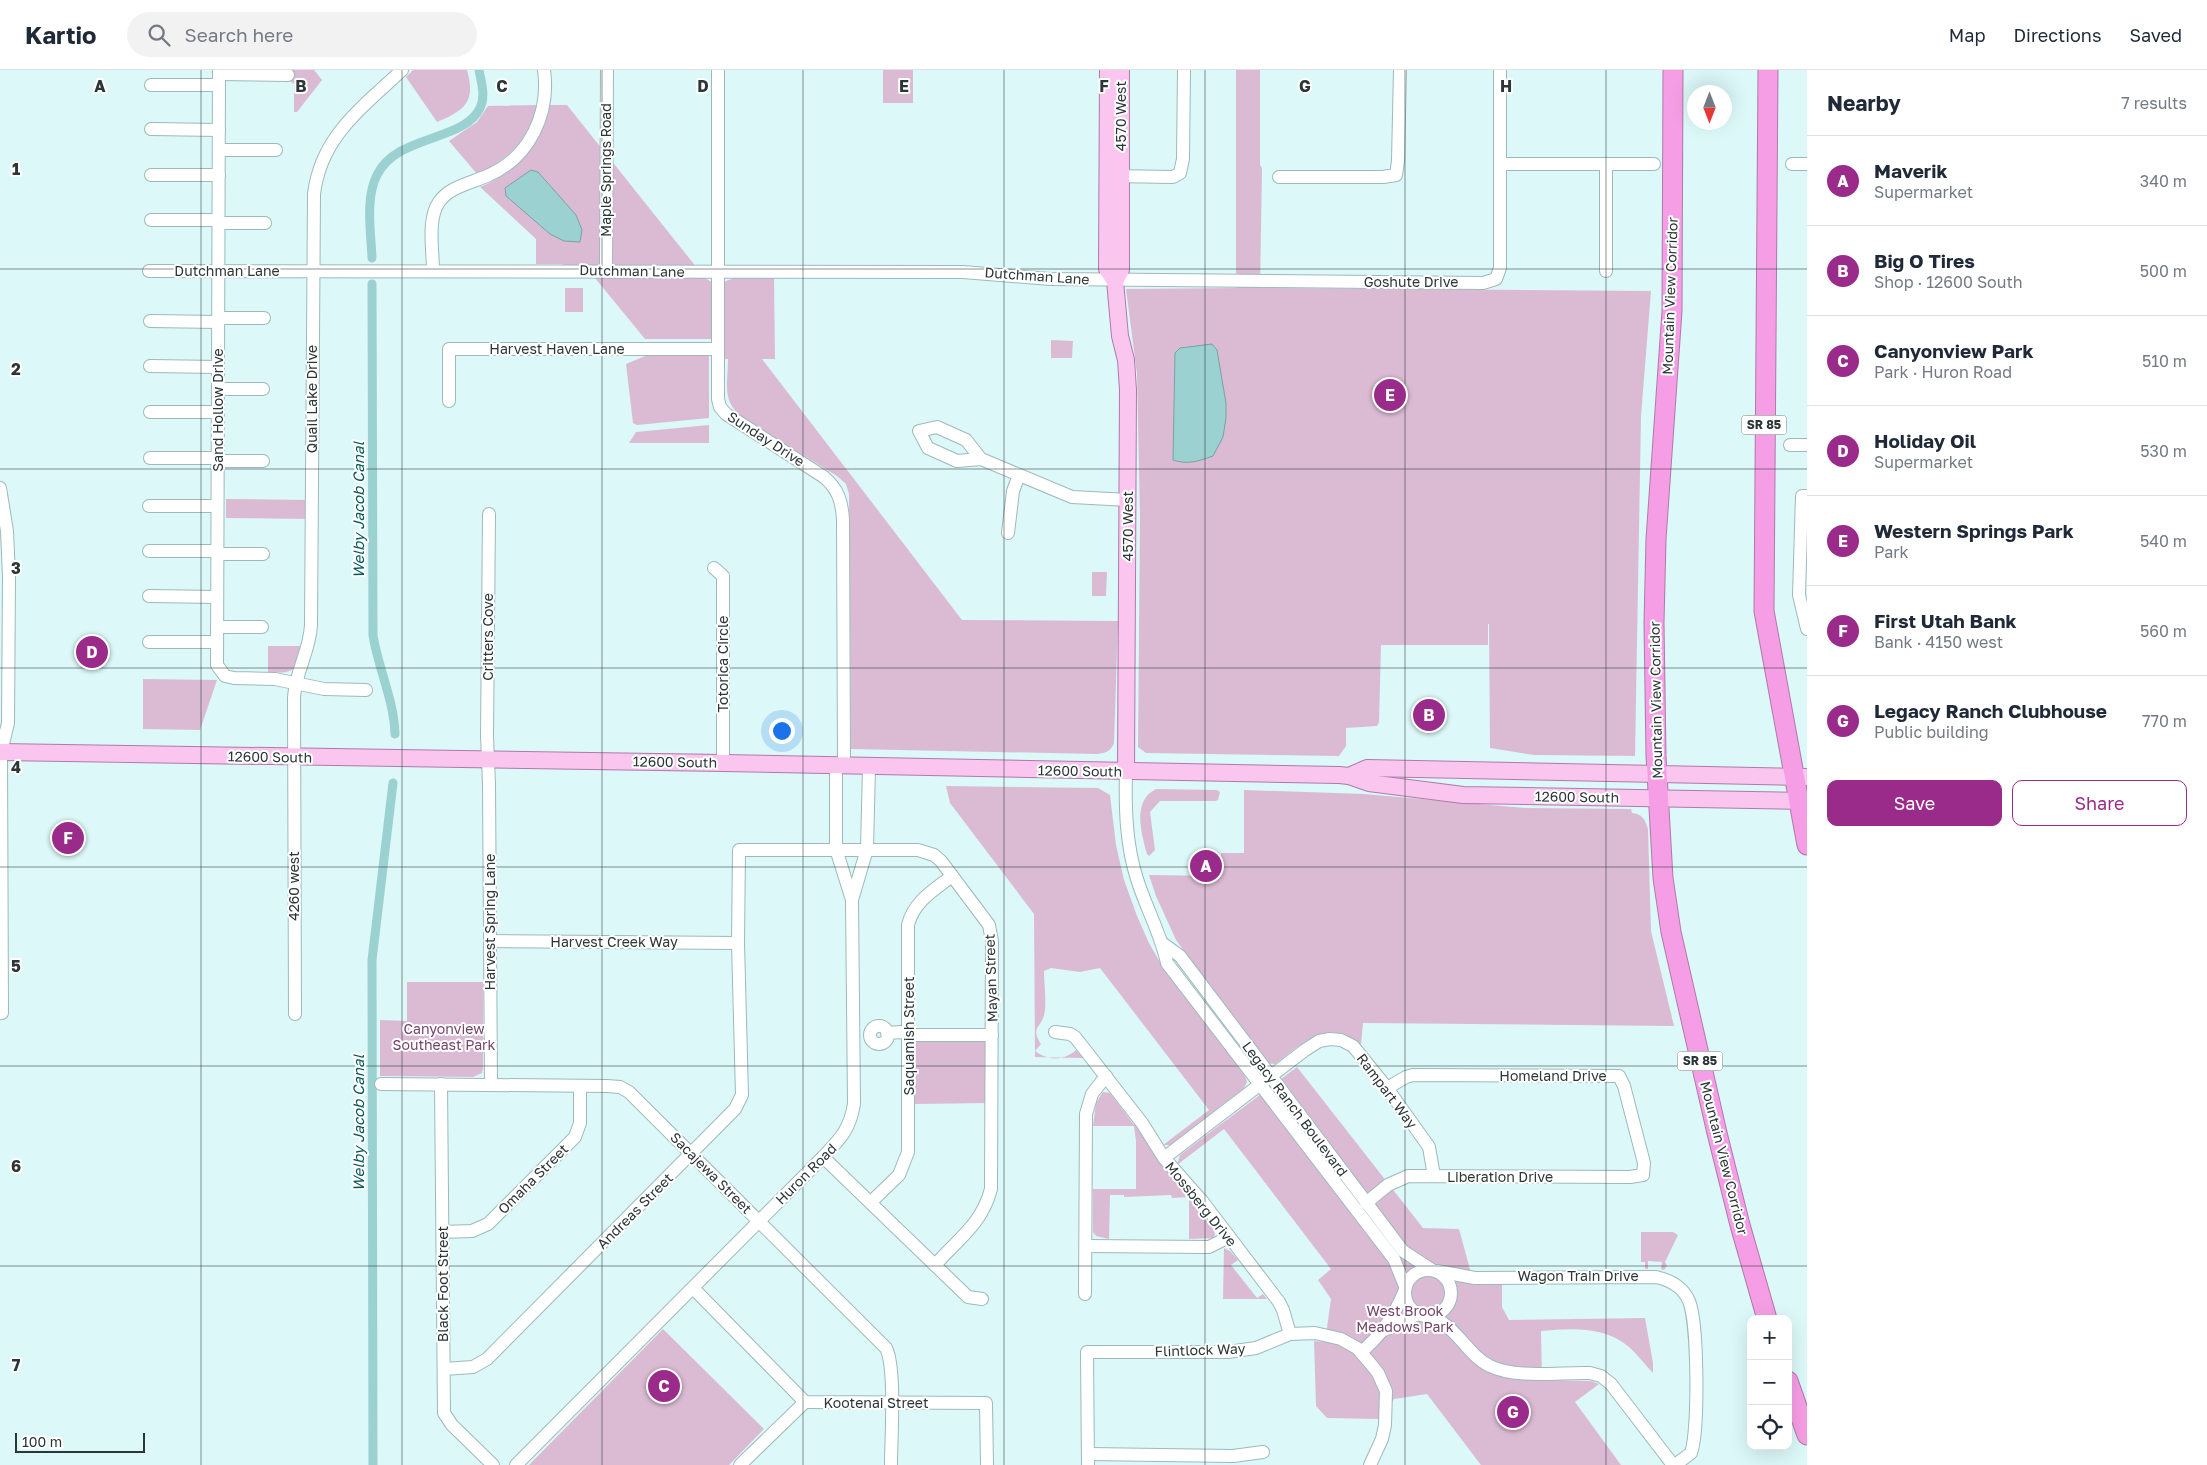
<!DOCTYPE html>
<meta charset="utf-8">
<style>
:root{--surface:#fff;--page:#f2f2f3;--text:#1f2937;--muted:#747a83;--line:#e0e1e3;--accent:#9a2b8b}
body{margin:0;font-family:"Golos Text",sans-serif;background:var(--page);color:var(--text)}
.controls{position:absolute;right:15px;bottom:15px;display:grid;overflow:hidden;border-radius:10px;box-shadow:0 5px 20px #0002}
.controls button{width:45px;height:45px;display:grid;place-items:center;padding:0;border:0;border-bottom:1px solid var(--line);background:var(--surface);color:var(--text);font:25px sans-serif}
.compass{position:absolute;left:1687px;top:15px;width:45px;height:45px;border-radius:50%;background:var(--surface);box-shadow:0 5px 20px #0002;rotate:180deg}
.scale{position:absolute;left:15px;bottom:12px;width:130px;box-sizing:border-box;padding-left:5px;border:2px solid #2b3636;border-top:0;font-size:14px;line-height:18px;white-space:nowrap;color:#2b3636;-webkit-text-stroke:4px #fff;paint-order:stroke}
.you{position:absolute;left:781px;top:660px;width:18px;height:18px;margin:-12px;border:4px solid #fff;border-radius:50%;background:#1a73e8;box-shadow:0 0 0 8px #1a73e833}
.badge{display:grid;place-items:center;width:32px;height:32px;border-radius:50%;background:var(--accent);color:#fff;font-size:16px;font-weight:700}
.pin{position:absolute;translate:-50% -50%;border:2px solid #fff;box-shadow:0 1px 5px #0006}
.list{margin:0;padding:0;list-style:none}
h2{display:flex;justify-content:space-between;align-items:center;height:65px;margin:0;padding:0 20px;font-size:21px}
h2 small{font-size:16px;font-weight:400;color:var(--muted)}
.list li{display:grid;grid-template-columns:32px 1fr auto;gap:15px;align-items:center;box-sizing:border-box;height:90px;padding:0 20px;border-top:1px solid var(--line)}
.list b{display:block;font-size:19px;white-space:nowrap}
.list p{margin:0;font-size:16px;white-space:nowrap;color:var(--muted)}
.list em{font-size:16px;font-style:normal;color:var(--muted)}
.actions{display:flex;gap:10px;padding:15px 20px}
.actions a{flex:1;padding:11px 0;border:1px solid var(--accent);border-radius:10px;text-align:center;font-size:18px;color:var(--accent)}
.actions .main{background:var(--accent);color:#fff}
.icon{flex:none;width:28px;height:28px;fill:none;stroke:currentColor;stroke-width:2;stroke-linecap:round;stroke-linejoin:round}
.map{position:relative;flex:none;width:1807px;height:1395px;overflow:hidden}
header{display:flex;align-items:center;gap:30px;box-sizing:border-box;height:70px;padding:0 25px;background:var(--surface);border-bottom:1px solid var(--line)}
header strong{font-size:24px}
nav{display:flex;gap:28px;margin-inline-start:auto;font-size:18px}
.search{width:350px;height:45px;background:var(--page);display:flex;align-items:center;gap:12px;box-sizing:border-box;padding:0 18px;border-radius:28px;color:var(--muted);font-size:19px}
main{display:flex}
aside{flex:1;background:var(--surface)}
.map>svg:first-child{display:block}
.green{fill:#dbbbd4}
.water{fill:#9bd1d0;stroke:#79a2a2}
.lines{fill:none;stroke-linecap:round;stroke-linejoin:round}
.canal{stroke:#9bd1d0;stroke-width:9}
.minor-casing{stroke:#9eb9b9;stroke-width:14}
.major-casing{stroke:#af7aa8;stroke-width:18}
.highway-casing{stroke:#af7aa8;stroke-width:21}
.minor{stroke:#fff;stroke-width:12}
.major{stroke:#fac5ef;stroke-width:16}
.highway{stroke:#f69ee5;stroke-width:19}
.grid{fill:none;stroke:#2b3636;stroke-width:1;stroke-opacity:0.55}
.labels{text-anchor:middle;stroke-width:4;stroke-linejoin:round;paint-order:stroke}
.shield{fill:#fff;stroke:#6b7272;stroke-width:1}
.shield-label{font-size:12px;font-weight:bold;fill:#2b3636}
.street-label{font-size:14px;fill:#2b3636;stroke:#fff}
.park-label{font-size:14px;fill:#74446b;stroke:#fff}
.water-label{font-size:15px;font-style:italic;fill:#085858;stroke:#fff}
.grid-label{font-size:16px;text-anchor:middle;font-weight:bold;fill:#2b3636;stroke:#fff;stroke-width:4;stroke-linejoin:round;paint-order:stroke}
</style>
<header>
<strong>Kartio</strong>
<div class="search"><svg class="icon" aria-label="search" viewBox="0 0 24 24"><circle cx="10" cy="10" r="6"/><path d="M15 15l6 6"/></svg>Search here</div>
<nav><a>Map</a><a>Directions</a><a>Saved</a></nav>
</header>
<main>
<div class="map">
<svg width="1807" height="1395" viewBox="0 0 1807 1395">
<rect width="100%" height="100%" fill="#dcf8f8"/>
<g class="green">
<polygon points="291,0 314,0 322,10 297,42 294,42 294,14 290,11"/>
<path d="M413 0H467C476 32 465 40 437 52L406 7Z"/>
<rect x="883" y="0" width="30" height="33"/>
<polygon points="1236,0 1260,0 1260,95 1262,98 1260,218 1651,221 1641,346 1635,686 1534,685 1490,678 1489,554 1488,554 1488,575 1381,575 1379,652 1377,656 1346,658 1346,676 1339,686 1146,683 1138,677 1140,446 1137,304 1126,219 1236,218"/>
<path d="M537 35C528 70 509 89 477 104L449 71 477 52 488 36Z"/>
<path d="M550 35H567L705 208 713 213V269H645L595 208H564L563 194H536V169L480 117C518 102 540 75 550 35Z"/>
<path d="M734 208H774L775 289H762L962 550 1118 551 1114 673C1111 681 1106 683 1097 684L851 679 849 424 846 414 837 406 743 348C721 331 728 314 728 289H723L722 216 726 211Z"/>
<rect x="565" y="218" width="18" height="24"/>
<polygon points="1051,270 1073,271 1072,288 1051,288"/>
<polygon points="709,283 709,348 637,355 633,353 626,294 650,284"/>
<polygon points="709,355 709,373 629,373 636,362"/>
<polygon points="226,429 307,430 307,449 226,448"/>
<polygon points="1092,502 1107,502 1106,526 1092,526"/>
<path d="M268 576H303C293 601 297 604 268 602Z"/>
<polygon points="143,609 217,610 200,660 143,659"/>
<path d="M946 716 1098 718 1110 725 1116 775 1124 810 1137 846 1149 873 1161 894 1245 1006 1247 1012 1244 1018 1170 1075H1163L1209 1040 1100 898 1080 902 1051 898 1044 901C1044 913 1047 935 1044 945 1041 958 1030 957 1041 974L1035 981C1048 991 1064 991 1076 980L1083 988 1035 987 1034 844 950 733Z"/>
<path d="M1156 719 1217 720 1220 722 1218 730 1215 731H1160L1150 742 1155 780 1149 786 1147 784C1141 762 1132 731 1156 719Z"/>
<path d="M1244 720 1364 724 1525 738 1631 739 1632 743C1642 744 1645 749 1648 759L1651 861 1674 956 1363 953 1361 975C1328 946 1302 974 1275 994L1267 993 1176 870 1156 826 1149 805 1220 806 1221 783H1244Z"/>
<polygon points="407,912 483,912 483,998 482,1003 473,1007 380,1006 380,950 407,951"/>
<polygon points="916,969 984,969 988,974 989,1033 913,1034 913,974"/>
<path d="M1297 997 1423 1158 1459 1159 1474 1214H1502V1237L1509 1250 1645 1248 1653 1293V1303C1645 1295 1638 1285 1629 1277 1605 1256 1571 1258 1541 1261L1542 1310 1591 1311 1599 1314 1575 1332 1621 1395H1481L1427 1324 1394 1329 1380 1349 1327 1348 1316 1336 1314 1271 1325 1272 1331 1229 1318 1210 1331 1199 1224 1059 1177 1095 1180 1085Z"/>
<polygon points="1103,1022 1110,1023 1134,1055 1135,1053 1170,1104 1190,1125 1189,1128 1214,1160 1215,1165 1213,1168 1189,1169 1189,1127 1172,1128 1171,1125 1124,1127 1124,1125 1110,1125 1109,1169 1096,1166 1093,1162 1093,1119 1136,1119 1136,1071 1134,1056 1093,1056 1096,1033"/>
<polygon points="1641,1162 1673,1162 1678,1165 1665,1192 1667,1196 1664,1200 1661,1199 1662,1192 1648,1191 1648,1199 1645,1199 1645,1192 1641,1192"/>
<polygon points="1224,1178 1230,1181 1238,1190 1231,1195 1257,1228 1263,1224 1267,1229 1223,1229"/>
<polygon points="663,1259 764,1359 729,1395 529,1395"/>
</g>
<g class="water">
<polygon points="531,100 538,102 576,145 582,160 580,172 564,171 550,164 506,126 505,118"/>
<path d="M1212 274 1217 280 1226 333V348L1223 367 1213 386C1199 391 1188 395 1173 390L1175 283 1180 278Z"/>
</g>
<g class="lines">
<g class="canal">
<path d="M372 188C371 163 365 128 377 105 397 64 464 72 480 38 486 26 481 11 479 0"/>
<path d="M372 214 373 565C378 598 394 630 395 664"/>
<polyline points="373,1395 372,890 393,713"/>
</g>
<g class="minor-casing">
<g id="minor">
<polyline points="219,0 217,595 225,606 234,608 275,609 324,619 366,620"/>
<path d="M718 0V329L720 337 726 344 824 407C838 419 842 431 843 450L844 696"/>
<polyline points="219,4 288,5"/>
<polyline points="151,15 219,15"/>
<polyline points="151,59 219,60"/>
<polyline points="219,80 276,80"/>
<polyline points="1501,94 1654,94"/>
<polyline points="1792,94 1807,94"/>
<polyline points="151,105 219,105"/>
<polyline points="1112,106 1173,107 1180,103 1183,89 1184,0"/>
<polyline points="1279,107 1383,107 1396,105 1398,91 1400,0"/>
<polyline points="151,150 219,150"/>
<polyline points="219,153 265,153"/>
<path d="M433 200C433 180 427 149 439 132 450 116 472 113 489 105 530 87 550 43 544 0"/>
<polyline points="149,201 963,202 1050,209 1483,213 1496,209 1500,198 1500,0"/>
<polyline points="606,201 607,0"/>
<polyline points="1606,201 1606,94"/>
<polyline points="219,248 264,248"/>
<polyline points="150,251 219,252"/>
<polyline points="150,296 218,297"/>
<polyline points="218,319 263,319"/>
<polyline points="449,331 449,279 718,279"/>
<polyline points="150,342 218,342"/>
<polyline points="1790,375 1807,375"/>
<polyline points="150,388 218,388"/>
<polyline points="981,389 966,370 937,357 919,361 928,378 957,391 981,389 1072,427 1129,430"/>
<polyline points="218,391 263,391"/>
<polyline points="0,418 7,461 9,506 8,653 1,682 2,943"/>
<polyline points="1807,426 1802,426 1799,525 1807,559"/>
<polyline points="149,436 217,436"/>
<polyline points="489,444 487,666 489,714 491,1015"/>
<polyline points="1008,463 1013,421 1019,405"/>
<polyline points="149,481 217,481"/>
<polyline points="217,484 263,484"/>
<polyline points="714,498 723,506 723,693"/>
<polyline points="149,526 217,527"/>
<polyline points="217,557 262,557"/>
<polyline points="149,572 217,572"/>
<path d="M1126 701C1125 738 1126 775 1137 809 1146 838 1161 864 1167 893L1394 1189 1405 1216"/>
<polyline points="852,830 867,779 869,697"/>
<polyline points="490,871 738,873"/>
<polyline points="1162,873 1180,886 1403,1181 1432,1200"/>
<path d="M295 944 294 628C295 602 310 581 311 555L314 124C321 66 362 38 402 0"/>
<circle cx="879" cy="965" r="9"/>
<polyline points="1055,962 1070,964 1075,967 1142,1053 1164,1088 1202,1131 1279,1232 1283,1240 1290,1264"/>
<polyline points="887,963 901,962 909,965 992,965"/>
<path d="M381 1014 607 1016 620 1017 629 1022 886 1278C896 1297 891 1370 891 1395"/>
<polyline points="441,1014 444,1343 452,1355 493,1395"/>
<polyline points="823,1087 968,1227 982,1229"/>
<polyline points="1164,1088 1305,980 1319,971 1330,969 1341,970 1353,976 1387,1018 1429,1077 1434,1106"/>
<path d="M871 1132 899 1105 908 1082V855C914 831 934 820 952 806"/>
<polyline points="1366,1133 1388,1115 1408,1106 1630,1107 1643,1105 1644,1093 1624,1016 1619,1006 1413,1005 1406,1007 1387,1018"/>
<polyline points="443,1162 472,1161 488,1154 575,1067 580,1053 580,1016"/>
<polyline points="1086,1176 1209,1177 1229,1167"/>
<circle cx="1428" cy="1223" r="23"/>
<path d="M1437 1201 1475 1208 1656 1207C1670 1210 1683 1217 1689 1231 1698 1253 1699 1360 1691 1383L1675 1395"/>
<polyline points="693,1218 805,1332 986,1333 987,1395"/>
<polyline points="1085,1224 1086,1044 1092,1024 1106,1006"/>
<path d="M1426 1246C1455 1251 1466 1285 1490 1296 1516 1309 1560 1302 1590 1303L1601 1306 1611 1314 1673 1395"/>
<polyline points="1382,1261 1418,1244"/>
<path d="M1361 1282C1381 1266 1395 1244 1405 1220"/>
<path d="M444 1299 473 1297 487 1289 735 1039 742 1025 738 873 739 780H918L934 785 941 791 989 855 992 871 991 1119C982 1154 958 1169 935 1195"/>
<polyline points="1088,1384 1233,1386 1263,1382"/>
<path d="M516 1395 823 1087C841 1068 850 1059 854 1034L852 830 836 779V696"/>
<polyline points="740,1395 805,1332"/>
<polyline points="1088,1395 1087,1282 1228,1282 1256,1278 1290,1264 1315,1263 1341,1269 1357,1278 1370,1293 1378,1303 1386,1321 1385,1355 1382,1369 1370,1395"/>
</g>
</g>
<g class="major-casing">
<g id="major">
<polyline points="1108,0 1107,199 1115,211 1120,266 1126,290 1128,320 1126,701"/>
<polyline points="1115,211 1121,200 1121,0"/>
<polyline points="0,682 723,693 1339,705 1349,706 1369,713 1463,725 1807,731"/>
<polyline points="1349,706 1367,698 1807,707"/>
</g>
</g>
<g class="highway-casing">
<g id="highway">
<polyline points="1673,0 1672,241 1656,469 1654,553 1656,686 1663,808 1671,862 1717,1063 1740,1155 1767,1249"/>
<polyline points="1768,0 1764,541 1807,775"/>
<polyline points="1788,1311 1807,1365"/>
</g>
</g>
<use href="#minor" class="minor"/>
<use href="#major" class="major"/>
<use href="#highway" class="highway"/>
</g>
<path class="grid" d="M201 0V1395M402 0V1395M602 0V1395M803 0V1395M1004 0V1395M1205 0V1395M1405 0V1395M1606 0V1395M0 199H1807M0 399H1807M0 598H1807M0 797H1807M0 996H1807M0 1196H1807"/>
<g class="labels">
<g class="shield">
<rect x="1741.5" y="345.5" width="45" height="19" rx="4"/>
<rect x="1677.5" y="981.5" width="45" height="19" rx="4"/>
</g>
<g class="shield-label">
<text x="1764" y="359">SR 85</text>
<text x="1700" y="995">SR 85</text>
</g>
<g class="street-label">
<text transform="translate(1121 46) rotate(-90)" y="5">4570 West</text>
<text transform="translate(606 100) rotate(-90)" y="5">Maple Springs Road</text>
<text x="227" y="206">Dutchman Lane</text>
<text transform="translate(632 201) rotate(1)" y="5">Dutchman Lane</text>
<text transform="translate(1037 206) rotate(4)" y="5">Dutchman Lane</text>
<text x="1411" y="217">Goshute Drive</text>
<text transform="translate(1670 226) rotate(-88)" y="5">Mountain View Corridor</text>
<text x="557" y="284">Harvest Haven Lane</text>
<text transform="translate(312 329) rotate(-90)" y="5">Quail Lake Drive</text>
<text transform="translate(218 340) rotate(-90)" y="5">Sand Hollow Drive</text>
<text transform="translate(766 369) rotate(33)" y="5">Sunday Drive</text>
<text transform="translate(1128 456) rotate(-90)" y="5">4570 West</text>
<text transform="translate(488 567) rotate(-90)" y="5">Critters Cove</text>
<text transform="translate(723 594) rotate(-90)" y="5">Totorica Circle</text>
<text transform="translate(1656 630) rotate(-91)" y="5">Mountain View Corridor</text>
<text transform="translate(270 687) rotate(1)" y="5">12600 South</text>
<text transform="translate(675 692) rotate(1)" y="5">12600 South</text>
<text transform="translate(1080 701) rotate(1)" y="5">12600 South</text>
<text transform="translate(1577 727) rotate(1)" y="5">12600 South</text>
<text transform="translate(294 816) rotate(-90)" y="5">4260 west</text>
<text transform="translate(490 852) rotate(-90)" y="5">Harvest Spring Lane</text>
<text x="614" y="877">Harvest Creek Way</text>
<text transform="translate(991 908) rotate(-92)" y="5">Mayan Street</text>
<text transform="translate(909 966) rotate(-90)" y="5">Saquamish Street</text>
<text x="1553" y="1011">Homeland Drive</text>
<text transform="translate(1387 1021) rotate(53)" y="5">Rampart Way</text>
<text transform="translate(1295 1039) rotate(53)" y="5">Legacy Ranch Boulevard</text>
<text transform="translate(1724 1088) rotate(76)" y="5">Mountain View Corridor</text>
<text transform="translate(711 1103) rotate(45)" y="5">Sacajewa Street</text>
<text transform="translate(806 1104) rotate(-45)" y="5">Huron Road</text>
<text x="1500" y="1112">Liberation Drive</text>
<text transform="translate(533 1109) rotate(-45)" y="5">Omaha Street</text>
<text transform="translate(1201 1134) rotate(51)" y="5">Mossberg Drive</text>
<text transform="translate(635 1141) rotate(-45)" y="5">Andreas Street</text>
<text x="1578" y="1211">Wagon Train Drive</text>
<text transform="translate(443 1214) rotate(-90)" y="5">Black Foot Street</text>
<text transform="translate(1200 1280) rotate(-2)" y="5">Flintlock Way</text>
<text x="876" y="1338">Kootenai Street</text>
</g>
<g class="park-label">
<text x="444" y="964">Canyonview<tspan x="444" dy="16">Southeast Park</tspan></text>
<text x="1405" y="1246">West Brook<tspan x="1405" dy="16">Meadows Park</tspan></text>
</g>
<g class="water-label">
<text transform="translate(359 440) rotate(-90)" y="5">Welby Jacob Canal</text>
<text transform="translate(359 1053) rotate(-90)" y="5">Welby Jacob Canal</text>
</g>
</g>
<g class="grid-label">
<text x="100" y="22">A</text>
<text x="301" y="22">B</text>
<text x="502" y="22">C</text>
<text x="703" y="22">D</text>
<text x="904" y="22">E</text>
<text x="1104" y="22">F</text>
<text x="1305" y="22">G</text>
<text x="1506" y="22">H</text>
<text x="16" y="105">1</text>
<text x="16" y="305">2</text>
<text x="16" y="504">3</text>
<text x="16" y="703">4</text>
<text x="16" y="902">5</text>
<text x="16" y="1102">6</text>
<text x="16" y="1301">7</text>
</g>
</svg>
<div class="controls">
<button>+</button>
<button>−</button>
<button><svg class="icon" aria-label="locate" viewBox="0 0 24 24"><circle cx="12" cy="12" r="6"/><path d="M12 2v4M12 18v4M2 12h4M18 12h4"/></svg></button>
</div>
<svg class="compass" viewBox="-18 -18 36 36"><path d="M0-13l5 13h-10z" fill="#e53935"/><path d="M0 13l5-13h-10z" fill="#747a83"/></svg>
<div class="scale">100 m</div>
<div class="you"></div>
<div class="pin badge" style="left:1206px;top:796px">A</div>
<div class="pin badge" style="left:1429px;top:645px">B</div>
<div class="pin badge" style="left:664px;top:1316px">C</div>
<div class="pin badge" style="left:92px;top:582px">D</div>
<div class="pin badge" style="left:1390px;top:325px">E</div>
<div class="pin badge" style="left:68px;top:768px">F</div>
<div class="pin badge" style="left:1513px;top:1342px">G</div>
</div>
<aside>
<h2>Nearby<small>7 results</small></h2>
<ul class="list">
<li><span class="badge">A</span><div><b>Maverik</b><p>Supermarket</p></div><em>340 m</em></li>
<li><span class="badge">B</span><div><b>Big O Tires</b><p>Shop · 12600 South</p></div><em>500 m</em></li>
<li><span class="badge">C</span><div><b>Canyonview Park</b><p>Park · Huron Road</p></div><em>510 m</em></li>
<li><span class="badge">D</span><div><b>Holiday Oil</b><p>Supermarket</p></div><em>530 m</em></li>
<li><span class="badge">E</span><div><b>Western Springs Park</b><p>Park</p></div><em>540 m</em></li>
<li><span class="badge">F</span><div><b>First Utah Bank</b><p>Bank · 4150 west</p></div><em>560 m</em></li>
<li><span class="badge">G</span><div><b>Legacy Ranch Clubhouse</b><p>Public building</p></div><em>770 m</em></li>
</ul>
<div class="actions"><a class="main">Save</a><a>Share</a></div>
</aside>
</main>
